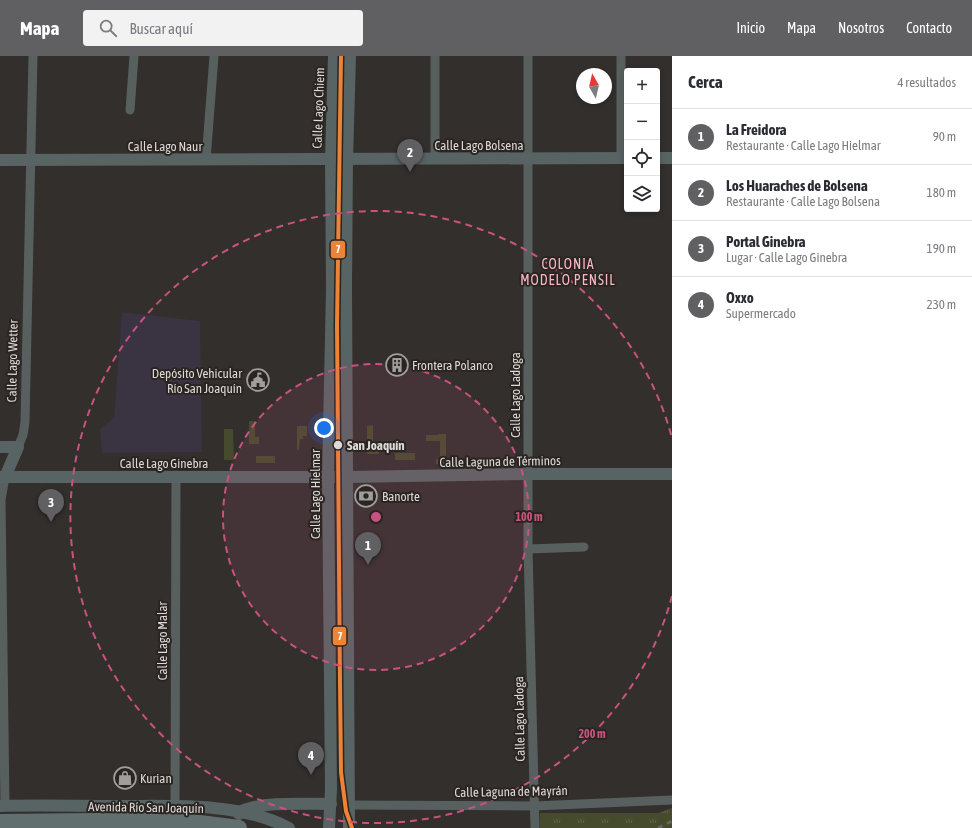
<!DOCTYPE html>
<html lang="es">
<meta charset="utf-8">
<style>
:root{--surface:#fff;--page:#f2f2f3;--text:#2b2b33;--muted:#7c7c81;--line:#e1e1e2;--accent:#605f62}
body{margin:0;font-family:"Asap Condensed",sans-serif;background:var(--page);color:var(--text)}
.controls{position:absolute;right:12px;top:12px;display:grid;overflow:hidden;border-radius:4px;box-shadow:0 2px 6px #0003}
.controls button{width:36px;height:36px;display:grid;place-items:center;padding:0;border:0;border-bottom:1px solid var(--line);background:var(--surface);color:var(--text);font:20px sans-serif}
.compass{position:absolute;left:576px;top:12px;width:36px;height:36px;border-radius:50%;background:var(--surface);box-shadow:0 2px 6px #0003;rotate:352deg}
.you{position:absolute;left:324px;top:372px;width:14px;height:14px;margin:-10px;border:3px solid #fff;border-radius:50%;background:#1a73e8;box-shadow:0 0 0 6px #1a73e833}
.badge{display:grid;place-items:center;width:26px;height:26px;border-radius:50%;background:var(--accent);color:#fff;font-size:13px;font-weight:700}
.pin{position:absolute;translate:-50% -33px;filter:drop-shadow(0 1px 2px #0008)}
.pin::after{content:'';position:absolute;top:21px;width:14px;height:12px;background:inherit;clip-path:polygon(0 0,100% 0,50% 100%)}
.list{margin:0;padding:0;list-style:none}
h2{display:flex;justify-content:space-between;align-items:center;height:52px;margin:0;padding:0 16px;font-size:17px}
h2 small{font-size:13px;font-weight:400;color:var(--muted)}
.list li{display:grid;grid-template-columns:26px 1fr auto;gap:12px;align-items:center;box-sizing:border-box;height:56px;padding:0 16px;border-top:1px solid var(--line)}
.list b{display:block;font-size:15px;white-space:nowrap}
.list p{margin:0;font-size:13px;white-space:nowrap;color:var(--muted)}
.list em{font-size:13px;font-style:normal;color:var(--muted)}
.icon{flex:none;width:22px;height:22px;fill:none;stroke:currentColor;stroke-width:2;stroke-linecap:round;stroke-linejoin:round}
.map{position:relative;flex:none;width:672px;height:772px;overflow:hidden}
header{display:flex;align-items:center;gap:24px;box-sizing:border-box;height:56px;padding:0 20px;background:var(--accent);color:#fff}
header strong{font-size:19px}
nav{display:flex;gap:22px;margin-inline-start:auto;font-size:14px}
.search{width:280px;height:36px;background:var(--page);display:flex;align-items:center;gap:10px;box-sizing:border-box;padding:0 14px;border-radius:4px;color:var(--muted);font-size:15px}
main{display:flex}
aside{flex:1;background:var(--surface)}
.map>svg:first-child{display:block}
.education{fill:#393342}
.green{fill:#474b2d}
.park{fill:url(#park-tufts)}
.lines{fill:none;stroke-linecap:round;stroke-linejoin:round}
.street{stroke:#58605f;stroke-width:9}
.secondary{stroke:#576463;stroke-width:12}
.highway{stroke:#61706f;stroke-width:16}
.rail{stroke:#636665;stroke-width:3;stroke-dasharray:5 5;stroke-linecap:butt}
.highway-bridge{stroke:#61706f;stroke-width:16}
.metro-1-casing{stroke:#2a2521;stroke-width:7}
.metro-1{stroke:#ed8435;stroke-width:4}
.ring{fill:none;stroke:#ca5280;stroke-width:2;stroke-dasharray:7 5}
.stop-dot{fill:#dcd9d6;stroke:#2a2521;stroke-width:1.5}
.labels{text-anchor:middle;stroke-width:4;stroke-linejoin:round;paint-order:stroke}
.street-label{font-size:13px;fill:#dcd9d6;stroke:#2a2521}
.poi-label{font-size:13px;fill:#dcd9d6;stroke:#2a2521;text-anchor:start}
.stop-label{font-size:13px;font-weight:bold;fill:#dcd9d6;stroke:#2a2521;text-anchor:start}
.neighbourhood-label{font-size:14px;letter-spacing:1px;fill:#f9b6c4;stroke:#2a2521}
.centre{fill:#ca5280;stroke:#2a2521;stroke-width:2}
.ring-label{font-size:12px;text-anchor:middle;font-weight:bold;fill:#ca5280;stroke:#2a2521;stroke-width:4;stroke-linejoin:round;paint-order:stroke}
.line-badge{stroke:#2a2521;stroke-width:1.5}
.badge-label{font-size:11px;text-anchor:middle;font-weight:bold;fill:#fff}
</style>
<header>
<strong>Mapa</strong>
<div class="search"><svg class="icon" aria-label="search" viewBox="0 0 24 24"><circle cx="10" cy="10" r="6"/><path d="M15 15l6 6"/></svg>Buscar aquí</div>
<nav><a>Inicio</a><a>Mapa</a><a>Nosotros</a><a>Contacto</a></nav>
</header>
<main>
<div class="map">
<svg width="672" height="772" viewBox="0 0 672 772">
<defs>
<pattern id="park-tufts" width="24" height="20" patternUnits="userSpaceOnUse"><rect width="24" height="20" fill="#474b2d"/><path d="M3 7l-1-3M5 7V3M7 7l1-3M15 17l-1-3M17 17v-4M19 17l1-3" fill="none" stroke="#61644b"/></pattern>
</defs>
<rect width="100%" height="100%" fill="#322f2d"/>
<polygon class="education" points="122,256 200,265 202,396 102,397 100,373 114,362"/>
<g class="green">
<polygon points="249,365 255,365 255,381 259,381 259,388 249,388"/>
<polygon points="373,369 373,393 379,393 379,398 367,398 367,370"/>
<polygon points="297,370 307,370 307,380 303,380 303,383 300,383 299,394 297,394"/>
<polygon points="224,373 233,373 234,404 224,404"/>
<polygon points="439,378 446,378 446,408 436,408 436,403 440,403 440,385 426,385 426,379 438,379"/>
<rect x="395" y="397" width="20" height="7"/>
<rect x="256" y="400" width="19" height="7"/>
</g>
<polygon class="park" points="672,752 672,772 540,772 540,757 658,757"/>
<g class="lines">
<g class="street">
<polyline points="528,0 528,493 535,772"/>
<polyline points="130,54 134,0"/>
<polyline points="621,102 621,0"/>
<polyline points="435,103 435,0"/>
<polyline points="206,104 214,0"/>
<polyline points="18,391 23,379 25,366 33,0"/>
<polyline points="528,493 584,491"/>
<polyline points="349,749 534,750 672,744"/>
<polyline points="5,750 1,444 5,421"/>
<polyline points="175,750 176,421"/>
</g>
<g class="secondary">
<polyline points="657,102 672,102"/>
<polyline points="0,104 627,102"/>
<polyline points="0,391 18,391 5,421"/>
<polyline points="0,421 347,421 528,418 672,418"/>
<path d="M0 750C39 749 79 750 119 750 172 750 240 746 289 772"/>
<path d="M239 758 240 756C259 745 307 748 331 748"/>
<polyline points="329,772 331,733 328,421 332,233 331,104 334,0"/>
<polyline points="349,772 346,231 347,104 350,0"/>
</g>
<polyline class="highway" points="0,766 96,765"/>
<polyline class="rail" points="658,772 672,765"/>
<polyline class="highway-bridge" points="96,765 176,764 239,772"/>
<g class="metro-1-casing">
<polyline id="metro-1" points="341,0 337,269 340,626 341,716 346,755 352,772"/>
</g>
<use href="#metro-1" class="metro-1"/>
</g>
<circle cx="376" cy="461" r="153" fill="#ca5280" fill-opacity=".12"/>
<g class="ring">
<circle cx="376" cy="461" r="153"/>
<path d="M672 540A306 306 0 1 1 672 382"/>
</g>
<defs>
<g id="building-ring" transform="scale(1.15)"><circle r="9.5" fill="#2a2521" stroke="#a09e9b" stroke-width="1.5"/><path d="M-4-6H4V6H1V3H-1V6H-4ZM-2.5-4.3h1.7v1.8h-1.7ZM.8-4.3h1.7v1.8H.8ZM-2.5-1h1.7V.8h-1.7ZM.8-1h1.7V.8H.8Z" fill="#a09e9b"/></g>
<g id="civic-ring" transform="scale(1.15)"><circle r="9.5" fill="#2a2521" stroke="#a09e9b" stroke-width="1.5"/><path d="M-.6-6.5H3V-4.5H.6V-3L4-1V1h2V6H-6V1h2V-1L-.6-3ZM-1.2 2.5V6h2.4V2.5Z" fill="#a09e9b"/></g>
<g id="bank-ring" transform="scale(1.15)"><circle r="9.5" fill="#2a2521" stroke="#a09e9b" stroke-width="1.5"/><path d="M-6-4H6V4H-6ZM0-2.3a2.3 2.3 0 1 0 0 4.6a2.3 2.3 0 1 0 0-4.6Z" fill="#a09e9b"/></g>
<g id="shop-ring" transform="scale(1.15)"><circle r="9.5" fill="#2a2521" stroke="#a09e9b" stroke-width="1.5"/><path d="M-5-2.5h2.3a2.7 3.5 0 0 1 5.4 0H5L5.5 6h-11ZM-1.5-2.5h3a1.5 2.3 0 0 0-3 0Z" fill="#a09e9b"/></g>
</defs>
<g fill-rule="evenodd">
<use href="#building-ring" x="397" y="309"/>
<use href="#civic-ring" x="258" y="324"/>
<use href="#bank-ring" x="366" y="440"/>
<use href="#shop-ring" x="125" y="722"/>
</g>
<circle class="stop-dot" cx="338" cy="389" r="5"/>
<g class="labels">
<g class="street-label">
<text transform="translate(318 52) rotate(-88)" y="5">Calle Lago Chiem</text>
<text x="479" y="94">Calle Lago Bolsena</text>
<text x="165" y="95">Calle Lago Naur</text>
<text transform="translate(12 305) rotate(-89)" y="5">Calle Lago Wetter</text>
<text transform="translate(515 339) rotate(-90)" y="5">Calle Lago Ladoga</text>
<text transform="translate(500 405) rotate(-1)" y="5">Calle Laguna de Términos</text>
<text x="164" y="412">Calle Lago Ginebra</text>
<text transform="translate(315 438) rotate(-90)" y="5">Calle Lago Hielmar</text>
<text transform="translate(162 585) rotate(-90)" y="5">Calle Lago Malar</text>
<text transform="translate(519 663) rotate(-91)" y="5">Calle Lago Ladoga</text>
<text transform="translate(511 735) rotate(-1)" y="5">Calle Laguna de Mayrán</text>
<text transform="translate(146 751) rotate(1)" y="5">Avenida Río San Joaquín</text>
</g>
<g class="poi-label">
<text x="412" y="314">Frontera Polanco</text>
<text x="242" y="322" text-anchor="end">Depósito Vehicular<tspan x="242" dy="15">Río San Joaquín</tspan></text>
<text x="382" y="445">Banorte</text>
<text x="140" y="727">Kurian</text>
</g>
<g class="stop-label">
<text x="347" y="394">San Joaquín</text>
</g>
<g class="neighbourhood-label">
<text x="568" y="213">COLONIA<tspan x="568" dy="16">MODELO PENSIL</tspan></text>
</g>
</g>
<circle cx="376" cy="461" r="6" class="centre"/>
<g class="ring-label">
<text x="529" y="465">100 m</text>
<text x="592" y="682">200 m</text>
</g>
<g class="line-badge">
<rect x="330" y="184" width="16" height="19" rx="4" fill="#ed8435"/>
<rect x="332" y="570" width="15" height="20" rx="4" fill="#ed8435"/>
</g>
<g class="badge-label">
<text x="338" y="197">7</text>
<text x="340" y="584">7</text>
</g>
</svg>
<div class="controls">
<button>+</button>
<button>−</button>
<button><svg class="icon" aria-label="locate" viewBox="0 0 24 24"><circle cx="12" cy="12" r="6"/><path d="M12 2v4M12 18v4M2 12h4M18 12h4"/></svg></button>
<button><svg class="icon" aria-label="layers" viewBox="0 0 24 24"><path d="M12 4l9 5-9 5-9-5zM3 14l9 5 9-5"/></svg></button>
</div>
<svg class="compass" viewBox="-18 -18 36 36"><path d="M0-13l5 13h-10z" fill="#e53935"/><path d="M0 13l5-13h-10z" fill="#7c7c81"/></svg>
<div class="you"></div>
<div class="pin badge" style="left:368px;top:509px">1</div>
<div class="pin badge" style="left:410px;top:116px">2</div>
<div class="pin badge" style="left:51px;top:466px">3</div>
<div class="pin badge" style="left:311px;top:719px">4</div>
</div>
<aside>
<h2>Cerca<small>4 resultados</small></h2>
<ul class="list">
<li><span class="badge">1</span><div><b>La Freidora</b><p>Restaurante · Calle Lago Hielmar</p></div><em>90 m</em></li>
<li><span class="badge">2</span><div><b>Los Huaraches de Bolsena</b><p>Restaurante · Calle Lago Bolsena</p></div><em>180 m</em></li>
<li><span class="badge">3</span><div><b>Portal Ginebra</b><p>Lugar · Calle Lago Ginebra</p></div><em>190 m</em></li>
<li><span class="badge">4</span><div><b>Oxxo</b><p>Supermercado</p></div><em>230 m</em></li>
</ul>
</aside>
</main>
